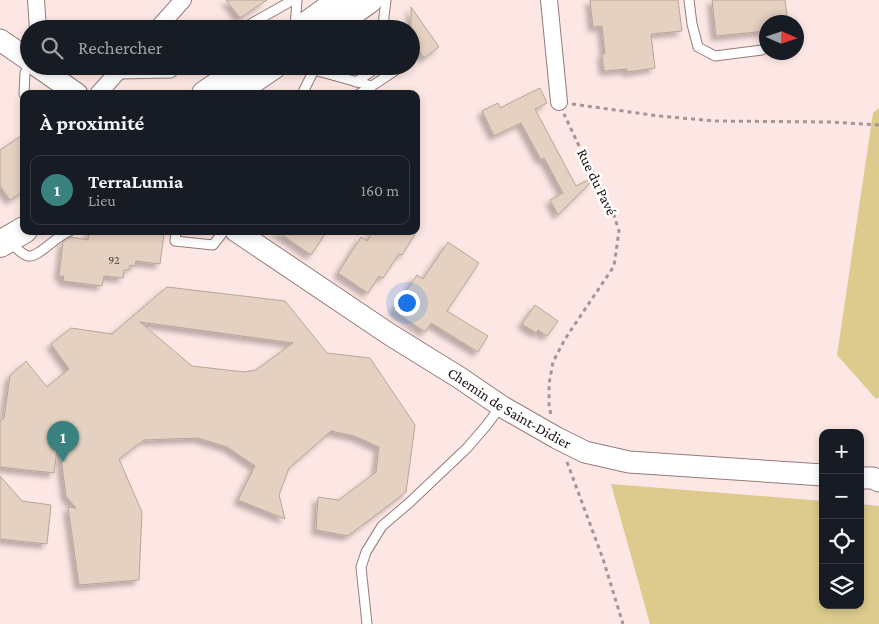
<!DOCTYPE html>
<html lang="fr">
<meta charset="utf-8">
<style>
:root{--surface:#171b24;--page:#242831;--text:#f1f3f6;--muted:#9ea1a6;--line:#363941;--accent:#3a8280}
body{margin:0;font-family:"Crimson Pro",serif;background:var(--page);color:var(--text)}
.controls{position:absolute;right:15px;bottom:15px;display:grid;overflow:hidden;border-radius:10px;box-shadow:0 2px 8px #0003}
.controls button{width:45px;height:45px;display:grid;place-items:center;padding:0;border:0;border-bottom:1px solid var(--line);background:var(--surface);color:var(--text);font:25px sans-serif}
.compass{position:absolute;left:759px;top:15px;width:45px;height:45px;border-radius:50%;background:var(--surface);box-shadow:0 2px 8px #0003;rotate:93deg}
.you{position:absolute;left:406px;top:302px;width:18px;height:18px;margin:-12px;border:4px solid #fff;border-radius:50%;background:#1a73e8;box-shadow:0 0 0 8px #1a73e833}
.badge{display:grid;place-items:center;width:32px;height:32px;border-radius:50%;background:var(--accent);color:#fff;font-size:16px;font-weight:700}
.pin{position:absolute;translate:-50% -41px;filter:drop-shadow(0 1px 2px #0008)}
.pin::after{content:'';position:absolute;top:26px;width:18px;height:15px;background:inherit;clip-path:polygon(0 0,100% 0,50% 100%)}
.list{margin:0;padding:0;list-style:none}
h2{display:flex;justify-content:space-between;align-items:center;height:65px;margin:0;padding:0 20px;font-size:21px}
h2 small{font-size:16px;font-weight:400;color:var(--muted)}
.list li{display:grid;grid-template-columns:32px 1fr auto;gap:15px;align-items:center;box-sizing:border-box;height:70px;margin:0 10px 10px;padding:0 10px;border:1px solid var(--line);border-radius:10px}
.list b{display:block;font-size:19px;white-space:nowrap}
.list p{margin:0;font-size:16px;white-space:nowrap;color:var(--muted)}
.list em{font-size:16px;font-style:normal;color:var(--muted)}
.icon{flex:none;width:28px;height:28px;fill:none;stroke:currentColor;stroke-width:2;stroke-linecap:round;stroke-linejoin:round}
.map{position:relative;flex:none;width:879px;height:624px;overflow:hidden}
.search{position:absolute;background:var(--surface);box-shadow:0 2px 8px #0003;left:20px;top:20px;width:400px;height:55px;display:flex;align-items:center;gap:12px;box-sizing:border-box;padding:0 18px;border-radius:28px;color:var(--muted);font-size:19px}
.panel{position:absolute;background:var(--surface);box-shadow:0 2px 8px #0003;left:20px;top:90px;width:400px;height:145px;border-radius:10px}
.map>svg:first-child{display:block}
.green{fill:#ddcb8d}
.building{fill:#e5d1c1;stroke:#b8a596;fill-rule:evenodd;filter:url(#shadow)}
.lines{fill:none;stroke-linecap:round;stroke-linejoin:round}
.service-casing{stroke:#947c78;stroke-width:11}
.minor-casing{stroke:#947c78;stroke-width:18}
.tertiary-casing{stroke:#947c78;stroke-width:23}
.primary-casing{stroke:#947c78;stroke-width:28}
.path{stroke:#a59492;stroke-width:3;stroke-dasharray:4 4;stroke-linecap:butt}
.service{stroke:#fff;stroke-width:9}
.minor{stroke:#fff;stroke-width:16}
.tertiary{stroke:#fff;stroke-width:21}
.primary{stroke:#fff;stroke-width:26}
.labels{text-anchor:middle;stroke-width:5;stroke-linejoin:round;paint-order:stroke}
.number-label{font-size:12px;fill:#4e423e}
.street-label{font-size:15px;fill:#1c1312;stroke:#fff}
</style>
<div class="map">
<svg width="879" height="624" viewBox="0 0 879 624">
<defs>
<filter id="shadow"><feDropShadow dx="-4.5" dy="4.5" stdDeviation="2.5" flood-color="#0004"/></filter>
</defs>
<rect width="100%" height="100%" fill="#fde7e4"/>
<g class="green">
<polygon points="879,108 879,397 876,399 837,355 873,113"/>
<polygon points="611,484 823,501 823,605 860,605 860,504 879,506 879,624 650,624"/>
</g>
<g class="building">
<polygon points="226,0 267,0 240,18"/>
<polygon points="590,0 678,0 682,31 651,34 655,68 627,72 627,69 604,71 602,54 605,54 602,26 593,27"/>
<polygon points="712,0 785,0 788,22 766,22 766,31 716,36"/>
<polygon points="411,7 439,47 424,58 411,39"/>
<polygon points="540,88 547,103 535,109 576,186 590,179 592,181 558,215 550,200 563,193 544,158 541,160 521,123 494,136 482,111 498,103 500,108"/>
<polygon points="24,134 24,191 10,200 0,186 0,150"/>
<polygon points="89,231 160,231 159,234 164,234 160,264 136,261 135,266 130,265 129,270 124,270 123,278 104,276 102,286 63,281 64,276 59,276 63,242 71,237 88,240"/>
<polygon points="276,231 327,231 311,255"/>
<polygon points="373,231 417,231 402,255 399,254 383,278 379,276 368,293 338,273 361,237 367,241"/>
<polygon points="448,242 479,263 447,311 488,336 478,352 431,323 425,332 393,310 417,275 423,279"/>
<path d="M167 287 285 301 327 353 370 358 415 425 406 492 348 536 316 530 318 497 339 500 376 472 379 447 354 436 331 431 289 468 279 495 285 519 238 500 255 466 227 447 198 438 144 440 119 459 142 512 139 580 79 585 68 507 76 508 66 496 60 450H57L54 473 0 467V421L4 418 10 376 26 361 47 387 69 369 51 344 71 328 112 334ZM140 322 293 343 256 370 244 372 192 366Z"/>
<polygon points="535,305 558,321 547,336 538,330 536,333 522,324"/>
<polygon points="0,476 22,501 51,505 47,544 0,539"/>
</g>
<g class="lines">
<g class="service-casing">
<g id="service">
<polyline points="689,0 692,24 698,47 715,56 762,50"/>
<polyline points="295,27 297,0"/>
<polyline points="233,29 247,26 293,0"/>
<polyline points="385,29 383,25 386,0"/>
<polyline points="306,66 314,70 372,86 402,66"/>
<polyline points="117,74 171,73 180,66"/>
<polyline points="334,75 348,66"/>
<polyline points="356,82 379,66"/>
<polyline points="24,94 25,73 29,65"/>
<polyline points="302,94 314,70 317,68"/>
<polyline points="359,94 372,86"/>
<polyline points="176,231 175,241 213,245 224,231"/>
<path d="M8 241C14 246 21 254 28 256 38 258 57 235 70 231"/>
<polyline points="367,624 361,567 366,552 382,526 409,503 467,448 486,426 501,406"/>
</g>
</g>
<g class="minor-casing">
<g id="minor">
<polyline points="36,0 38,29"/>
<polyline points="549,0 559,102"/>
<polyline points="157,29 183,0"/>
<polyline points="98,94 123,66"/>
</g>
</g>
<g class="tertiary-casing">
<g id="tertiary">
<polyline points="0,40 29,60"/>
<polyline points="37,66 77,94"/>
<path id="s1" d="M236 231 389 334 460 378 501 406 557 438 585 452 629 462 823 475"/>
<polyline points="860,478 873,478 879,481"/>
</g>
</g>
<g class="primary-casing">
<g id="primary">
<polyline points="301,29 341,0"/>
<polyline points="328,29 369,0"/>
<polyline points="205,94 245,67"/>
<polyline points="232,94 273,66"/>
<polyline points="0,244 24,230"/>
</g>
</g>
<g class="path">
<polyline points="572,104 659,116 715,121 829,122 879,125"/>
<polyline points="551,414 549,407 549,384 553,362 565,339 614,266 619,231 611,206 579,146 564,114"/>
<polyline points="567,462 603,559 623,624"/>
</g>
<use href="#service" class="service"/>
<use href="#minor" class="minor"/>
<use href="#tertiary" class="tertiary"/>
<use href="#primary" class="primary"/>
</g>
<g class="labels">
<g class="number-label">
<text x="114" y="264">92</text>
</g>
<g class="street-label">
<text transform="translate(597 182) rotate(64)" y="5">Rue du Pavé</text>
<text dy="5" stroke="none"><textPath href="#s1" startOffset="326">Chemin de Saint-Didier</textPath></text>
</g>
</g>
</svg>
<div class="controls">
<button>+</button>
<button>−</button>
<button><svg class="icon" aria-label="locate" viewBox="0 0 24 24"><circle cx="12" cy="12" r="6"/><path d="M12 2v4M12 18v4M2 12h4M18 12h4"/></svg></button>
<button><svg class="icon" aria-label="layers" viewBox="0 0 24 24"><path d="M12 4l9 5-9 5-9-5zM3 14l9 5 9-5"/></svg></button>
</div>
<svg class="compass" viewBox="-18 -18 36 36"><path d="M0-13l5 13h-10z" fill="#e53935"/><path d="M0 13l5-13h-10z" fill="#9ea1a6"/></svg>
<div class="you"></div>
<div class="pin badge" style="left:63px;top:462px">1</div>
<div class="search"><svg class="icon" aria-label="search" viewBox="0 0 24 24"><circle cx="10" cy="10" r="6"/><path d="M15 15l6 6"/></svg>Rechercher</div>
<section class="panel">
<h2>À proximité<small></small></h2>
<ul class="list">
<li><span class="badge">1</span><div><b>TerraLumia</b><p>Lieu</p></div><em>160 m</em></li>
</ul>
</section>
</div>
